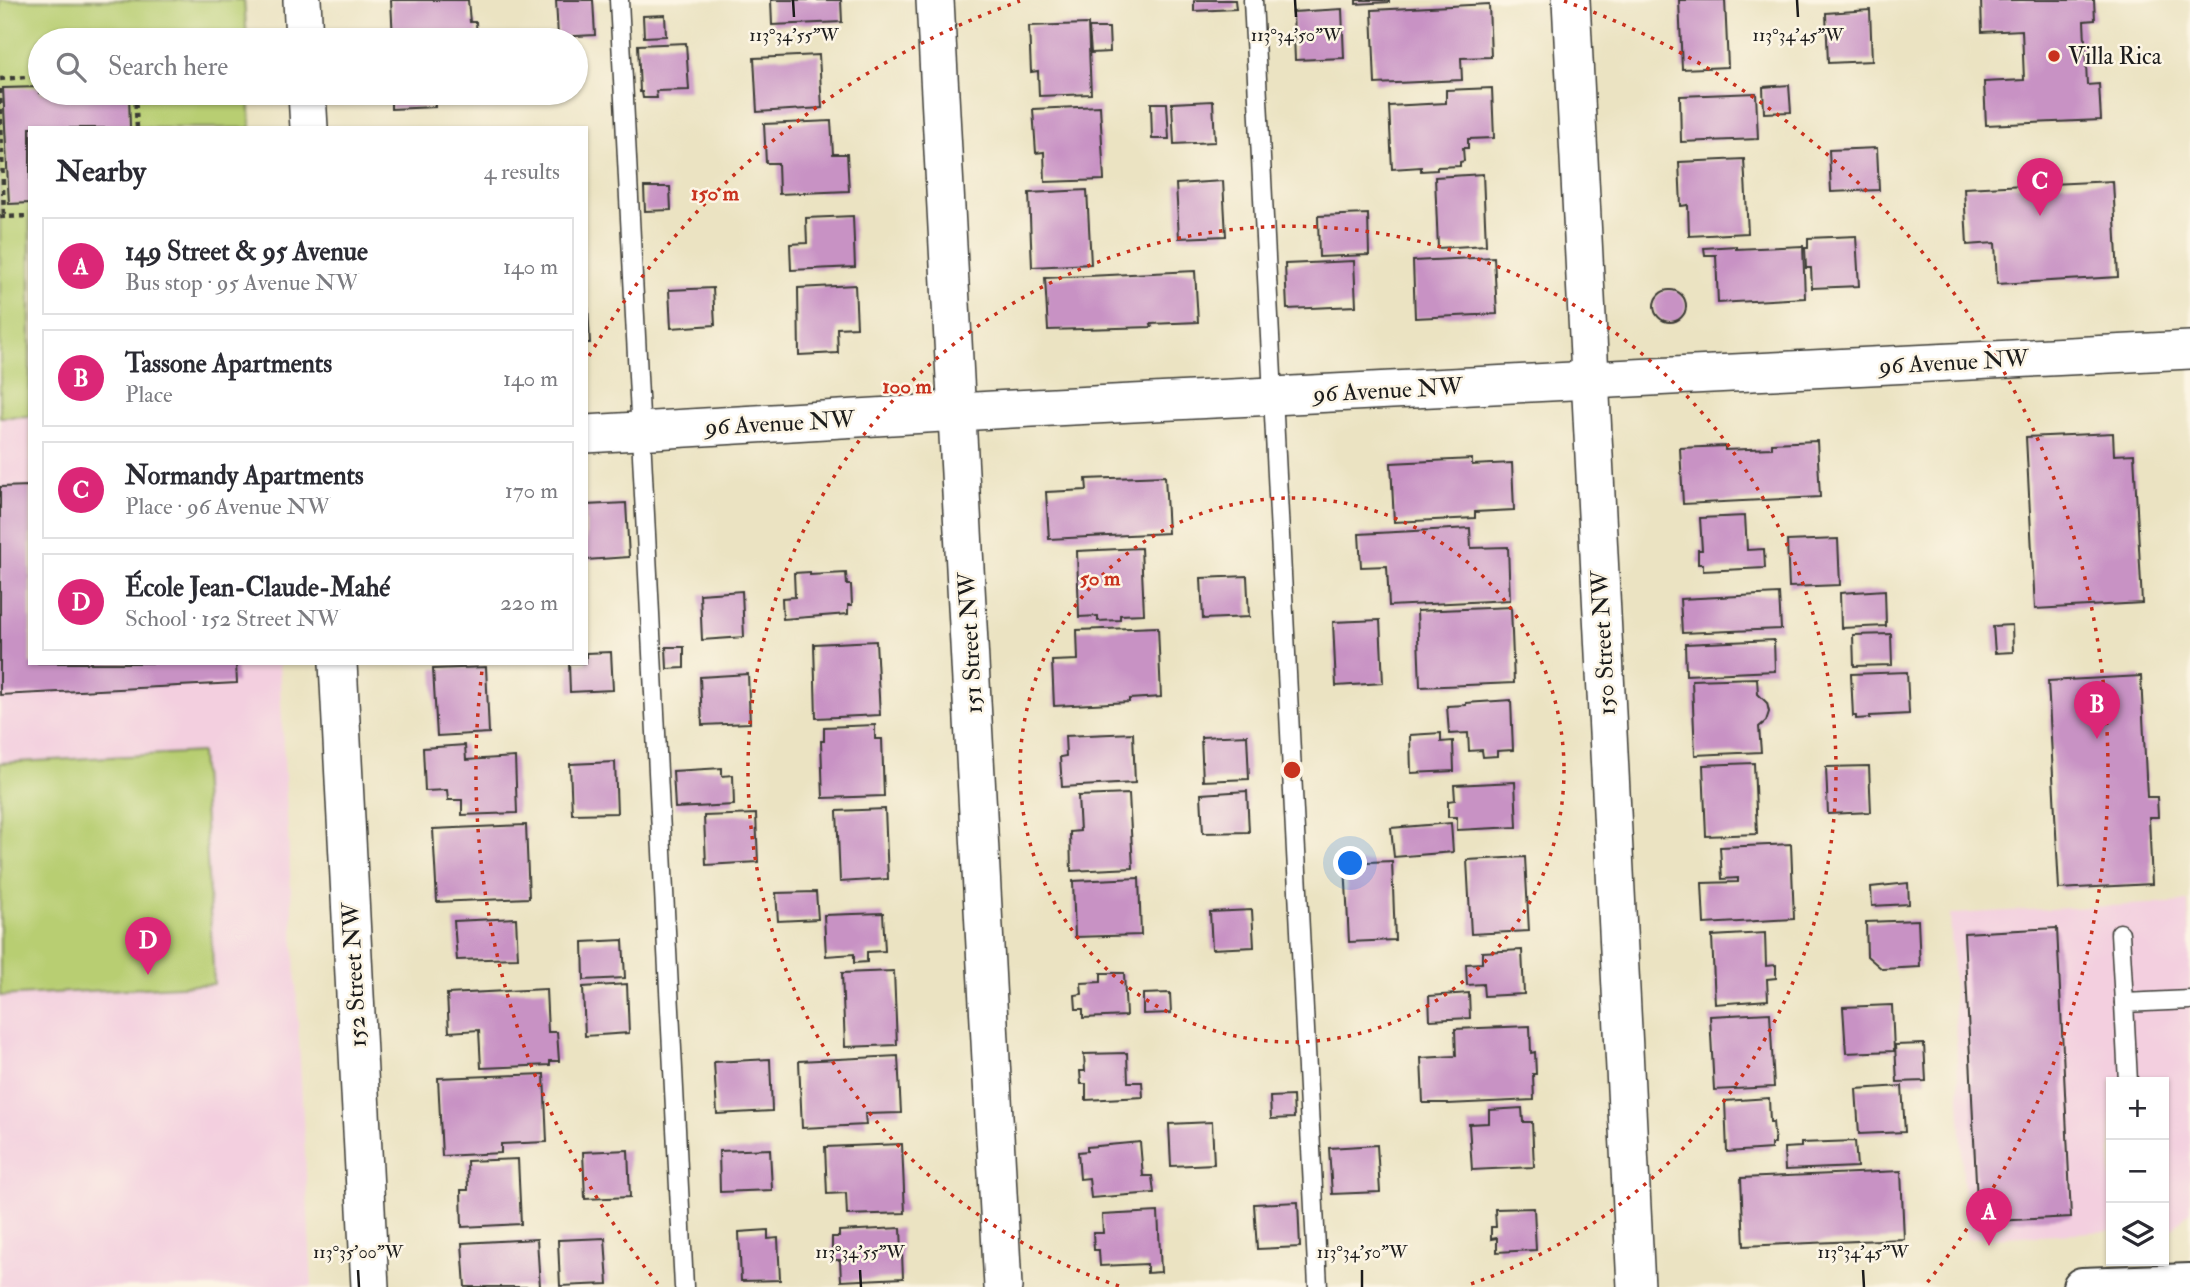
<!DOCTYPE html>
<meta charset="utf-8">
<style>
:root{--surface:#fff;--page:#f7f7f7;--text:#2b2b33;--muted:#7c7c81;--line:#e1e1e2;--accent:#db2777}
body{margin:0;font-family:"IM FELL Double Pica",serif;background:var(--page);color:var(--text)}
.controls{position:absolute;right:21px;bottom:21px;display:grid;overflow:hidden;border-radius:0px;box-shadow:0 2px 5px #0004}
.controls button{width:63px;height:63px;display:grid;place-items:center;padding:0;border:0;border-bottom:2px solid var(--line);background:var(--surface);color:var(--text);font:35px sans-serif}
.you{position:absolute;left:1351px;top:864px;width:24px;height:24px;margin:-18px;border:5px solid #fff;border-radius:50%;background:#1a73e8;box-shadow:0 0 0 10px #1a73e833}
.badge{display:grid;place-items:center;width:46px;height:46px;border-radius:50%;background:var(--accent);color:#fff;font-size:23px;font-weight:700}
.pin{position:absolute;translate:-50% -58px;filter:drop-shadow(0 2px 4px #0008)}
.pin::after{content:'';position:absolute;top:37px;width:24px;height:21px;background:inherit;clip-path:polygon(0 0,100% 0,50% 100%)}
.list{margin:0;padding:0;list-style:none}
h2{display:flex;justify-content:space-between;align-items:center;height:91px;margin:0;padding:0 28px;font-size:30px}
h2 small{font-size:23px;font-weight:400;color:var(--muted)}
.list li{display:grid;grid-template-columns:46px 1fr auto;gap:21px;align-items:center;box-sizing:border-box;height:98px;margin:0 14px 14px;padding:0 14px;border:2px solid var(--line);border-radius:0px}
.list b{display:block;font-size:26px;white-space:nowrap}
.list p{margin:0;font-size:23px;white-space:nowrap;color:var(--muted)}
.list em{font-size:23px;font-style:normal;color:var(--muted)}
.icon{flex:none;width:38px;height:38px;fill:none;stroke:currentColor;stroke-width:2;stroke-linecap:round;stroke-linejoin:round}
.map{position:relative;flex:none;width:2190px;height:1287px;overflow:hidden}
.search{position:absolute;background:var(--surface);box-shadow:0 2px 5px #0004;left:28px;top:28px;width:560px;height:77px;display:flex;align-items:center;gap:18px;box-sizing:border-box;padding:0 24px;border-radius:38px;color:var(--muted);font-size:26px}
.panel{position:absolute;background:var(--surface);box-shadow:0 2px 5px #0004;left:28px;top:126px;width:560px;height:539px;border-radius:0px}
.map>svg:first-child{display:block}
.built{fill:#f3cfdf}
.green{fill:#b8ce72;stroke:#6a7547;stroke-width:2}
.building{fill:#c892c4}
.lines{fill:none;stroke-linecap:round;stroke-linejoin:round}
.lane-casing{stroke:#3b3a35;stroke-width:21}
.street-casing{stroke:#3b3a35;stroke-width:40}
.secondary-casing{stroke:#3b3a35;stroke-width:42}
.path{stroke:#3b3a35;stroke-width:4.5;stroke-dasharray:5 5;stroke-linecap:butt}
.lane{stroke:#fff;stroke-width:18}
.street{stroke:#fff;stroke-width:37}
.secondary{stroke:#fff;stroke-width:38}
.ticks{fill:none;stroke:#1c1c1c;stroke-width:2.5}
.ring{fill:none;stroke:#c8321e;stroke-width:3.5;stroke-dasharray:3.5 7}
.poi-dot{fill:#c8321e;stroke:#fcf5e5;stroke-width:2.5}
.labels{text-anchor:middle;stroke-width:5;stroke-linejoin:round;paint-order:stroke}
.poi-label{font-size:24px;fill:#1c1c1c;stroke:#fcf5e5;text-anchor:start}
.street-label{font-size:24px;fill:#1c1c1c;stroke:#fcf5e5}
.ticks-label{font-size:18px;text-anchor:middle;fill:#1c1c1c;stroke:#fcf5e5;stroke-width:5;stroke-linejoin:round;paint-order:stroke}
.centre{fill:#c8321e;stroke:#fcf5e5;stroke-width:3.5}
.ring-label{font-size:21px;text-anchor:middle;font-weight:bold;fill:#c8321e;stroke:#fcf5e5;stroke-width:5;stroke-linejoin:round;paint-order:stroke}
</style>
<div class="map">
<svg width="2190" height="1287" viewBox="0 0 2190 1287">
<rect width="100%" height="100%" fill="#fcf5e5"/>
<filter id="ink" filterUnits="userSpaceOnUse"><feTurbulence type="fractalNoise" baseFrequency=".0143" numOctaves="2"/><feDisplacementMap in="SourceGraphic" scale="14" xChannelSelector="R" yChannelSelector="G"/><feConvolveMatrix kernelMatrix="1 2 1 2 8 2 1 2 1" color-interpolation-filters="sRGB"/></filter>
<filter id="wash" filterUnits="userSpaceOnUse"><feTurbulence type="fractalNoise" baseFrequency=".00686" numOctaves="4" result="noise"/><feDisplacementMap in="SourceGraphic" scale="28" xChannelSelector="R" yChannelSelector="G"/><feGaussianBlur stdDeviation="1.57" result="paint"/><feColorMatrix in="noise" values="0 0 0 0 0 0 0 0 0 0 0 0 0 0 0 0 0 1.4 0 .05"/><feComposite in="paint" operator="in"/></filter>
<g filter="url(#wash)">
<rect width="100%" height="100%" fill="#ebe3c2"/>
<g class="built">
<polygon points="30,416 30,663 279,663 312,1287 0,1287 0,418"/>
<polygon points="2188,902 2190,939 2190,1211 2173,1228 2164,1229 2164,1082 2111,1082 2111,1231 1966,1239 1950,914"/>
</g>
<g class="green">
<polygon points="0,0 244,0 247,40 40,40 40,93 249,93 251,128 30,128 30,416 0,417"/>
<polygon points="201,752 214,984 0,996 0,763"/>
</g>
<g id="blocks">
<g class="building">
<polygon points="391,0 468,0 470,22 476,22 477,40 393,40"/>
<polygon points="556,0 593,0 595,35 558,37"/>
<polygon points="771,0 841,0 842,22 772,25"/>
<polygon points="1194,0 1235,0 1236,9 1194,11"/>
<polygon points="1356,0 1389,0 1389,2 1356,4"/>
<polygon points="1679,0 1725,0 1728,67 1682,69"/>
<polygon points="1981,0 2094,0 2095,20 2084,21 2087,85 2099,84 2101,120 1986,125 1984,82 2024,80 2022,30 1982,32"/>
<polygon points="1489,4 1491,57 1461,58 1462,80 1375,84 1372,10"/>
<polygon points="1342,9 1344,58 1295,60 1293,12"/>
<polygon points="1870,10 1872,61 1828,63 1826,13"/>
<polygon points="665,15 666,36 644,37 643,16"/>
<polygon points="1088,24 1091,94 1039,96 1038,71 1031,72 1029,26"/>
<polygon points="1089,28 1109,28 1110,52 1091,53"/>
<polygon points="686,43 689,90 656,91 657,98 643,98 642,92 640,92 638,45"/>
<polygon points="819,55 822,108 757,112 754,58"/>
<polygon points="1789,85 1791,112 1764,113 1763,87"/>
<polygon points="40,87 40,93 129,93 130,128 30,128 30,203 9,204 3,88"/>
<polygon points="1492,88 1494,138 1468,139 1468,148 1463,148 1464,161 1460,162 1460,166 1437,167 1437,170 1421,171 1421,167 1392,169 1389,106 1446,103 1446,90"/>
<polygon points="391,93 434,93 435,107 391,109"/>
<polygon points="1756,93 1758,139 1681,142 1680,96"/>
<polygon points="1213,101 1215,142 1174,144 1172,103"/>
<polygon points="1151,103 1167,103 1169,139 1152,139"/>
<polygon points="1100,106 1104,180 1045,182 1044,152 1036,153 1033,109"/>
<polygon points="831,121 833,154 847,154 849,191 779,194 778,163 766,163 764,124"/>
<polygon points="1877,148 1879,190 1831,192 1829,150"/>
<polygon points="1744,159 1748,233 1689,236 1688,205 1681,206 1679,162"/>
<polygon points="1483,174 1486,245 1438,248 1435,177"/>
<polygon points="1223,181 1226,236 1179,238 1176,184"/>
<polygon points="2113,181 2118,277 1997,284 1995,243 1967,245 1964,188"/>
<polygon points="644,187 670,187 671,210 645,211"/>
<polygon points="1087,190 1091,264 1032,267 1029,193"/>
<polygon points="1368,214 1369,255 1319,257 1318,216"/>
<polygon points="853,216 855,267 791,270 790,244 807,243 806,218"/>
<polygon points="1856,236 1859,286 1812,288 1811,268 1806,268 1805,248 1808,248 1808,238"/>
<polygon points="1736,246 1736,249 1803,246 1805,298 1718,303 1716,255 1705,255 1704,248"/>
<polygon points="1494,257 1497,314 1415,318 1413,261"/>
<polygon points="1354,261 1356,306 1287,309 1285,264"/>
<polygon points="1195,271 1198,322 1151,324 1152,327 1048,330 1045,278"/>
<polygon points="855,285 857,327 837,328 838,353 799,355 798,288"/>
<polygon points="713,288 715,325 671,328 669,290"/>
<circle cx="1670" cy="306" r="16"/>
<polygon points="586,306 588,306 590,343 586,343"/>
<polygon points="2113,433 2114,455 2134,454 2142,603 2035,609 2026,437"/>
<polygon points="1817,441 1820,497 1683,504 1680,448 1725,446 1725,450 1772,448 1772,443"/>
<polygon points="1472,459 1472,465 1512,463 1514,510 1475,512 1475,518 1394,522 1391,463"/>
<polygon points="1165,476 1168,533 1049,539 1046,492 1087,490 1086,479"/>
<polygon points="30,486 30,663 236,663 237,683 0,695 0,487"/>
<polygon points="626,503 629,557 586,560 586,505"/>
<polygon points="1745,516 1747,550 1764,549 1765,568 1703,571 1703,564 1698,564 1698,550 1702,550 1700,518"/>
<polygon points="1470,528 1471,548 1508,547 1510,600 1389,606 1387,566 1361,567 1359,534"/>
<polygon points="1838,539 1840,585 1789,587 1787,541"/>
<polygon points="1141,548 1144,614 1120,615 1120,620 1098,621 1098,616 1079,617 1077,551"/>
<polygon points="810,572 810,575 846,573 847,585 851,585 852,605 848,605 848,614 783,619 782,598 795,597 794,573"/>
<polygon points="1247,576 1249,617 1203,619 1201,578"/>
<polygon points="1885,590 1886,626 1841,628 1840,593"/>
<polygon points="742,591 744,637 702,640 700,594"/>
<polygon points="1779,594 1781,629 1682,633 1680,599"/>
<polygon points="1511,607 1514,683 1420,687 1417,611"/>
<polygon points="1380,620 1383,683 1336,686 1333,622"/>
<polygon points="2012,625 2013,652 1995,653 1993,626"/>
<polygon points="1158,627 1161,697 1129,699 1129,702 1054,706 1052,661 1078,660 1077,630"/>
<polygon points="1891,634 1892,665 1854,666 1853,635"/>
<polygon points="1774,640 1775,671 1686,675 1685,644"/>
<polygon points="876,641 880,715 816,718 814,644"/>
<polygon points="666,647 684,647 684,668 667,669"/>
<polygon points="611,652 613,690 570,692 569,663 586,663 586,653"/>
<polygon points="486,667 489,733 437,736 433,669"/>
<polygon points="1907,672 1909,714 1870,716 1870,718 1856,719 1856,716 1853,716 1851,674"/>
<polygon points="748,674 750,723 702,725 700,677"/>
<polygon points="2141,676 2147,797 2157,797 2158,817 2149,817 2152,884 2059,889 2048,681"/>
<polygon points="1757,678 1758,694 1767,703 1769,712 1766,721 1759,727 1761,752 1695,755 1692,680"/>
<polygon points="1511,700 1513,750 1497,751 1497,756 1483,757 1482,750 1469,751 1468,733 1449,734 1447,706 1466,705 1466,703"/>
<polygon points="875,725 875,739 882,739 884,796 823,798 821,741 824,741 824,727"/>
<polygon points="1133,733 1135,783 1062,787 1060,757 1066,756 1065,736"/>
<polygon points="1441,733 1441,742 1453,741 1454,771 1411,773 1410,735"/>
<polygon points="1247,735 1249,779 1203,781 1201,737"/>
<polygon points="465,745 466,760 515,757 517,813 462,815 462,800 448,800 447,790 425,791 423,748"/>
<polygon points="615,762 617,813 572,814 570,764"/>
<polygon points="1754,763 1757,834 1706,836 1703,765"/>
<polygon points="1869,766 1871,812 1828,814 1826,767"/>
<polygon points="722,768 722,776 733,775 734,805 675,808 673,771"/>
<polygon points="1515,782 1517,827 1457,830 1457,817 1448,817 1448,801 1455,800 1454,785"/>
<polygon points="1247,791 1249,832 1203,833 1201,794"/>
<polygon points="1129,794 1133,868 1071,871 1070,832 1080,831 1078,796"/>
<polygon points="885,809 888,879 840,882 837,811"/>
<polygon points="756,814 758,862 706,865 704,816"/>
<polygon points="1451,823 1453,852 1394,857 1391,828"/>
<polygon points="526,825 529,898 437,902 433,829"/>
<polygon points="1791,844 1794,919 1704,924 1702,883 1738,882 1738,878 1722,879 1720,847"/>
<polygon points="1525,857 1529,931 1471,934 1467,860"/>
<polygon points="1392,861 1395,940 1349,942 1345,863"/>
<polygon points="1139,878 1141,935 1075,937 1073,881"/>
<polygon points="1908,883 1909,904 1872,906 1871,887"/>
<polygon points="816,892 818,919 778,921 776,893"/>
<polygon points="1252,910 1254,947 1212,949 1210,912"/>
<polygon points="883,913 885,951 867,952 867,962 854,963 854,954 826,956 824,915"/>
<polygon points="516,918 518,958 457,960 454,921"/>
<polygon points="1918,920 1920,967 1882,969 1867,956 1866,922"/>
<polygon points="2057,928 2071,1217 1978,1222 1964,933"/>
<polygon points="1765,933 1766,966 1776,965 1776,978 1767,979 1768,1000 1715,1004 1712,936"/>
<polygon points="623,940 625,978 584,980 583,942"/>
<polygon points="1522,950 1524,994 1484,996 1483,984 1467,985 1466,964 1482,963 1482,952"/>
<polygon points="894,971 897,1045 845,1047 842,973"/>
<polygon points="1101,973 1124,973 1126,1016 1083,1018 1083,1009 1076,1009 1075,995 1082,994 1081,983 1101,982"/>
<polygon points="627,984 629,1033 585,1036 583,987"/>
<polygon points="546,989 548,1032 557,1032 559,1061 550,1061 550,1065 481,1068 479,1030 449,1032 447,994"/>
<polygon points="1170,993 1171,1013 1143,1014 1143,994"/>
<polygon points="1469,993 1470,1018 1430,1020 1429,996"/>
<polygon points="1892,1005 1894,1051 1846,1053 1843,1007"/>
<polygon points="1770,1013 1774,1087 1714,1090 1710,1016"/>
<polygon points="1530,1026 1531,1053 1535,1052 1536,1074 1533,1074 1534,1100 1448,1104 1448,1103 1423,1103 1421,1058 1456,1056 1455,1029"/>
<polygon points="1924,1044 1926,1081 1897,1082 1895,1045"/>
<polygon points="1127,1053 1128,1082 1142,1082 1143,1097 1086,1100 1086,1084 1081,1084 1080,1071 1085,1071 1084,1054"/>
<polygon points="898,1056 901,1113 865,1114 866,1125 802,1128 799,1061"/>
<polygon points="770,1059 772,1111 717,1114 714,1062"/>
<polygon points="544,1074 547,1142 501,1144 501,1153 442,1156 438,1078"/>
<polygon points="1902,1086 1905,1132 1859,1134 1856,1089"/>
<polygon points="1293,1096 1294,1118 1271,1119 1270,1097"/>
<polygon points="1769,1098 1770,1122 1773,1122 1775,1144 1771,1144 1771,1149 1727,1152 1725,1101"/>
<polygon points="1522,1108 1523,1122 1532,1122 1534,1167 1472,1170 1469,1124 1489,1123 1489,1110"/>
<polygon points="1212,1122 1214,1164 1171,1166 1169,1124"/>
<polygon points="1855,1141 1857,1167 1785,1170 1784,1148 1801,1147 1801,1143"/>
<polygon points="1140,1142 1143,1176 1152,1176 1154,1193 1091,1198 1089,1178 1080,1179 1078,1152 1087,1151 1087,1147"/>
<polygon points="902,1144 905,1213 847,1215 846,1193 827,1194 825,1147"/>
<polygon points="1377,1145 1380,1192 1332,1194 1329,1148"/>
<polygon points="770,1149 772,1190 720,1192 719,1151"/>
<polygon points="628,1150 630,1197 585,1199 583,1152"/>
<polygon points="518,1159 521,1224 462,1227 461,1190 468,1190 467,1161"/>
<polygon points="1901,1171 1904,1239 1744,1246 1741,1178"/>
<polygon points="1298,1202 1300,1247 1257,1249 1254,1204"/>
<polygon points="1534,1208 1536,1250 1497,1252 1497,1238 1491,1239 1491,1227 1496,1227 1495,1209"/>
<polygon points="1158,1212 1161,1272 1147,1273 1147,1264 1100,1266 1099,1250 1094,1250 1093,1233 1103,1233 1102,1215"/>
<polygon points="901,1228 903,1278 841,1281 840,1260 832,1260 832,1237 839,1237 839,1231"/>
<polygon points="768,1230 768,1239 778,1238 780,1280 741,1281 739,1232"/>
<polygon points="605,1238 608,1284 560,1286 558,1240"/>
<polygon points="537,1239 540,1287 465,1287 462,1243"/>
</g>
</g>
</g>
<g filter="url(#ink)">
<use href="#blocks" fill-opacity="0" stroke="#3b3a35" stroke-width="2"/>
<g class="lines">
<g class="lane-casing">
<g id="lane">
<polyline points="619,0 684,1287"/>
<polyline points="1253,0 1318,1287"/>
<polyline points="2120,933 2124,1003"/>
<polyline points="2128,1082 2124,1003 2190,1000"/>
</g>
</g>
<g class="street-casing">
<g id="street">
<polyline points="302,0 304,40"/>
<polyline points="935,0 1003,1287"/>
<polyline points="1571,0 1636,1287"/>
<polyline points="307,93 309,128"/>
<polyline points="586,434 993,410 2190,350"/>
<polyline points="338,663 370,1287"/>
</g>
</g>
<g class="secondary-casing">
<polyline id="secondary" points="2082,1287 2190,1283"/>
</g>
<g class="path">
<polyline points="0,79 40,76"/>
<polyline points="0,89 4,217"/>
<polyline points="135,93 137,128"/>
<polyline points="0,217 30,216"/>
</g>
<use href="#lane" class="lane"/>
<use href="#street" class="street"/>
<use href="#secondary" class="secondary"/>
</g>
</g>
<path class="ticks" d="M793 0 794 17M1295 0 1296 17M1797 0 1798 17M358 1270 359 1287M860 1270 861 1287M1362 1270V1287M1863 1270 1864 1287"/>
<g class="ring">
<circle cx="1292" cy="770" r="272"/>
<path d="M1119 1286A544 544 0 1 1 1465 1286"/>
<path d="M658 1284A816 816 0 0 1 483 663M589 356A816 816 0 0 1 1020 1M1564 1A816 816 0 0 1 1926 1284"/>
</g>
<circle class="poi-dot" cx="2054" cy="56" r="7"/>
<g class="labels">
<g class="poi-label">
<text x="2068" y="64">Villa Rica</text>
</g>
<g class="street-label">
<text transform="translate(1954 362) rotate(-3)" y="8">96 Avenue NW</text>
<text transform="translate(1388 390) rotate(-3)" y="8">96 Avenue NW</text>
<text transform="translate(780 423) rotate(-3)" y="8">96 Avenue NW</text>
<text transform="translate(970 643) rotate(-93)" y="8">151 Street NW</text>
<text transform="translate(1603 643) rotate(-93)" y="8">150 Street NW</text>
<text transform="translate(354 975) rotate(-93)" y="8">152 Street NW</text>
</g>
</g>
<g class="ticks-label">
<text x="794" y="41">113°34'55"W</text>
<text x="1296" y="41">113°34'50"W</text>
<text x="1798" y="41">113°34'45"W</text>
<text x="358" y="1258">113°35'00"W</text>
<text x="860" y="1258">113°34'55"W</text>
<text x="1362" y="1258">113°34'50"W</text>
<text x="1863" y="1258">113°34'45"W</text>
</g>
<circle cx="1292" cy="770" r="10" class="centre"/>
<g class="ring-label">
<text x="715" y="200">150 m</text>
<text x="907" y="393">100 m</text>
<text x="1100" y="585">50 m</text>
</g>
</svg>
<div class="controls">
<button>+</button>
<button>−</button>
<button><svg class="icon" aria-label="layers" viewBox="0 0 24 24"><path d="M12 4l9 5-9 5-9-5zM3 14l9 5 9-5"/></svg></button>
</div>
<div class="you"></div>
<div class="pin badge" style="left:1989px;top:1246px">A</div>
<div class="pin badge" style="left:2097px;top:739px">B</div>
<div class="pin badge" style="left:2040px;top:216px">C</div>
<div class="pin badge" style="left:148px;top:975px">D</div>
<div class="search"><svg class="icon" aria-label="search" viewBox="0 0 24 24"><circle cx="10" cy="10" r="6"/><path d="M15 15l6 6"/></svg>Search here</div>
<section class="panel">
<h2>Nearby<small>4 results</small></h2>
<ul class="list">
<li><span class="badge">A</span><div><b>149 Street &amp; 95 Avenue</b><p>Bus stop · 95 Avenue NW</p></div><em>140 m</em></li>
<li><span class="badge">B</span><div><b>Tassone Apartments</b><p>Place</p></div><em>140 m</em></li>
<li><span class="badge">C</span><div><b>Normandy Apartments</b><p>Place · 96 Avenue NW</p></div><em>170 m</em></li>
<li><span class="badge">D</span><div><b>École Jean-Claude-Mahé</b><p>School · 152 Street NW</p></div><em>220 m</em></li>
</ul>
</section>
</div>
